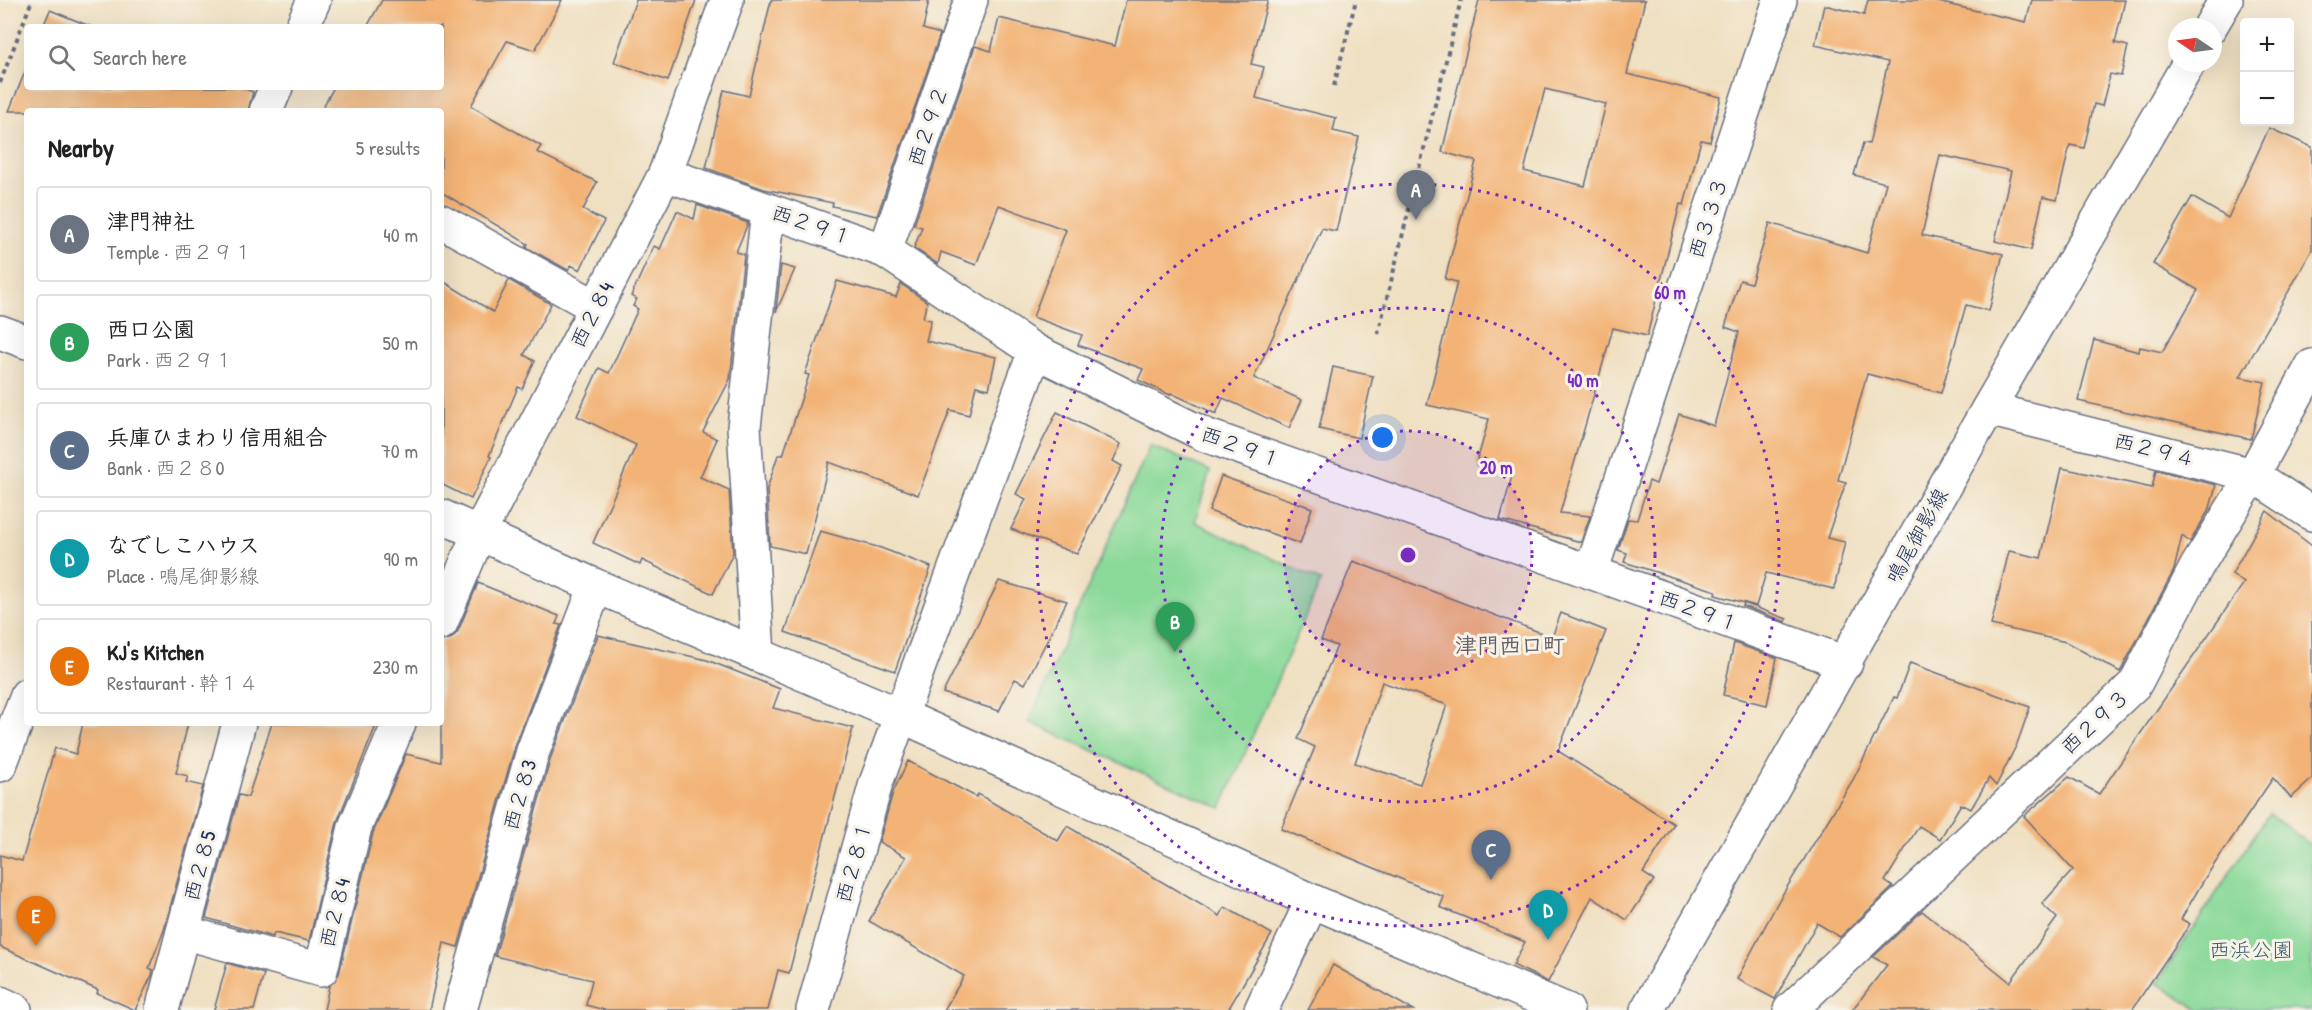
<!DOCTYPE html>
<meta charset="utf-8">
<style>
:root{--surface:#fff;--page:#f2f2f2;--text:#222;--muted:#767676;--line:#e0e0e0;--accent:#ea580c}
body{margin:0;font-family:"Patrick Hand","Klee One",sans-serif;background:var(--page);color:var(--text)}
.controls{position:absolute;right:18px;top:18px;display:grid;overflow:hidden;border-radius:6px;box-shadow:0 6px 24px #0002}
.controls button{width:54px;height:54px;display:grid;place-items:center;padding:0;border:0;border-bottom:2px solid var(--line);background:var(--surface);color:var(--text);font:30px sans-serif}
.compass{position:absolute;left:2168px;top:18px;width:54px;height:54px;border-radius:50%;background:var(--surface);box-shadow:0 6px 24px #0002;rotate:283deg}
.you{position:absolute;left:1383px;top:438px;width:21px;height:21px;margin:-15px;border:4px solid #fff;border-radius:50%;background:#1a73e8;box-shadow:0 0 0 9px #1a73e833}
.badge{display:grid;place-items:center;width:39px;height:39px;border-radius:50%;background:var(--accent);color:#fff;font-size:20px;font-weight:700}
.pin{position:absolute;translate:-50% -50px;filter:drop-shadow(0 2px 3px #0008)}
.pin::after{content:'';position:absolute;top:32px;width:21px;height:18px;background:inherit;clip-path:polygon(0 0,100% 0,50% 100%)}
.list{margin:0;padding:0;list-style:none}
h2{display:flex;justify-content:space-between;align-items:center;height:78px;margin:0;padding:0 24px;font-size:26px}
h2 small{font-size:20px;font-weight:400;color:var(--muted)}
.list li{display:grid;grid-template-columns:39px 1fr auto;gap:18px;align-items:center;box-sizing:border-box;height:96px;margin:0 12px 12px;padding:0 12px;border:2px solid var(--line);border-radius:6px}
.list b{display:block;font-size:22px;white-space:nowrap}
.list p{margin:0;font-size:20px;white-space:nowrap;color:var(--muted)}
.list em{font-size:20px;font-style:normal;color:var(--muted)}
.icon{flex:none;width:33px;height:33px;fill:none;stroke:currentColor;stroke-width:2;stroke-linecap:round;stroke-linejoin:round}
.map{position:relative;flex:none;width:2312px;height:1010px;overflow:hidden}
.search{position:absolute;background:var(--surface);box-shadow:0 6px 24px #0002;left:24px;top:24px;width:420px;height:66px;display:flex;align-items:center;gap:15px;box-sizing:border-box;padding:0 21px;border-radius:6px;color:var(--muted);font-size:22px}
.panel{position:absolute;background:var(--surface);box-shadow:0 6px 24px #0002;left:24px;top:108px;width:420px;height:618px;border-radius:6px}
.map>svg:first-child{display:block}
.green{fill:#8ad999;stroke:#52847c;stroke-width:1.5}
.building{fill:#f3b376;fill-rule:evenodd}
.lines{fill:none;stroke-linecap:round;stroke-linejoin:round}
.street-casing{stroke:#666d81;stroke-width:36}
.secondary-casing{stroke:#666d81;stroke-width:36}
.path{stroke:#666d81;stroke-width:4;stroke-dasharray:4.5 4.5;stroke-linecap:butt}
.street{stroke:#fff;stroke-width:33}
.secondary{stroke:#fff;stroke-width:33}
.ring{fill:none;stroke:#7b2cbf;stroke-width:3;stroke-dasharray:3 6}
.labels{text-anchor:middle;stroke-width:6;stroke-linejoin:round;paint-order:stroke}
.street-label{font-size:21px;fill:#1b2f5e;stroke:#f7f3e8}
.park-label{font-size:21px;fill:#375a6d;stroke:#f7f3e8}
.neighbourhood-label{font-size:22px;font-weight:bold;fill:#675d66;stroke:#f7f3e8}
.centre{fill:#7b2cbf;stroke:#f7f3e8;stroke-width:3}
.ring-label{font-size:18px;text-anchor:middle;font-weight:bold;fill:#7b2cbf;stroke:#f7f3e8;stroke-width:6;stroke-linejoin:round;paint-order:stroke}
</style>
<div class="map">
<svg width="2312" height="1010" viewBox="0 0 2312 1010">
<rect width="100%" height="100%" fill="#f7f3e8"/>
<filter id="ink" filterUnits="userSpaceOnUse"><feTurbulence type="fractalNoise" baseFrequency=".0167" numOctaves="2"/><feDisplacementMap in="SourceGraphic" scale="12" xChannelSelector="R" yChannelSelector="G"/><feConvolveMatrix kernelMatrix="1 2 1 2 8 2 1 2 1" color-interpolation-filters="sRGB"/></filter>
<filter id="wash" filterUnits="userSpaceOnUse"><feTurbulence type="fractalNoise" baseFrequency=".008" numOctaves="4" result="noise"/><feDisplacementMap in="SourceGraphic" scale="24" xChannelSelector="R" yChannelSelector="G"/><feGaussianBlur stdDeviation="1.35" result="paint"/><feColorMatrix in="noise" values="0 0 0 0 0 0 0 0 0 0 0 0 0 0 0 0 0 1.4 0 .05"/><feComposite in="paint" operator="in"/></filter>
<g filter="url(#wash)">
<rect width="100%" height="100%" fill="#f0e0c2"/>
<g class="green">
<polygon points="1150,445 1210,471 1195,522 1321,581 1221,808 1029,722"/>
<polygon points="2269,813 2312,846 2312,1010 2199,1010 2157,983"/>
</g>
<g id="blocks">
<g class="building">
<polygon points="382,0 562,0 535,50 507,41 471,106 541,146 537,152 597,182 583,210 604,221 580,270 571,265 568,270 526,247 528,244 441,192 441,111 321,111 334,87 441,87 441,27 367,27"/>
<polygon points="636,0 696,0 668,81 614,62"/>
<polygon points="771,0 929,0 923,29 940,34 877,216 832,206 833,203 764,189 706,168 724,90 749,96"/>
<polygon points="1126,0 1268,0 1251,64 1264,67 1256,98 1336,118 1333,131 1359,137 1336,231 1322,228 1254,378 1302,400 1289,428 1223,398 1216,414 1171,393 1170,395 1138,380 1143,369 1078,345 1082,335 1033,317 1066,230 999,205 976,265 941,252 938,264 914,248 922,227 914,225 975,46 991,51 999,18 1115,46"/>
<path d="M1479 0H1645L1627 74 1721 97 1710 142 1701 140 1684 205 1680 204 1647 336 1613 328 1560 513 1590 516 1581 542 1500 520 1512 476 1476 465 1489 419 1427 405 1457 282 1445 279 1476 161 1442 152ZM1545 89 1606 104 1585 186 1524 171Z"/>
<polygon points="1868,0 1929,0 2026,22 2032,0 2125,0 2115,43 2128,46 2121,76 2110,74 2102,106 2094,104 2084,148 2070,145 2057,200 2043,197 2031,250 1995,241 2011,171 1940,155 1922,235 2003,254 1989,311 1966,305 1941,393 1867,374 1838,480 1846,482 1827,538 1845,542 1834,589 1766,573 1756,606 1715,595 1716,591 1624,562 1627,553 1618,550 1628,519 1637,520 1649,481 1656,484 1679,414 1714,426 1739,332 1725,327 1740,280 1751,283 1770,223 1867,253 1886,183 1854,175 1863,143 1869,144 1888,62 1815,45 1824,5 1864,15"/>
<polygon points="50,10 92,27 43,27"/>
<polygon points="27,67 27,87 240,87 253,92 248,111 9,111"/>
<polygon points="2269,128 2312,147 2312,250 2240,377 2265,382 2251,439 2078,401 2094,340 2139,352 2140,347 2162,352 2198,290 2153,264 2192,197 2228,218"/>
<polygon points="697,205 748,223 736,252 744,254 730,379 703,432 717,439 700,477 729,490 733,553 713,594 642,560 640,565 593,543 636,445 577,416 599,368 609,373 638,309 633,306 637,299 631,296 654,246 660,249 677,211 694,219"/>
<polygon points="781,265 795,269 776,312"/>
<polygon points="441,280 493,312 509,280 551,304 524,355 535,361 522,389 518,387 489,456 491,457 471,499 441,484"/>
<polygon points="837,281 896,297 901,284 927,302 923,318 931,320 926,341 996,357 989,389 976,386 969,415 950,410 918,495 829,462 806,554 770,546 767,489 778,455 783,455 809,375 805,374"/>
<polygon points="1333,367 1373,376 1359,438 1319,429"/>
<polygon points="1057,412 1121,444 1113,461 1122,466 1077,554 1011,529 1026,499 1016,494"/>
<polygon points="2062,468 2152,488 2156,470 2216,485 2210,508 2190,542 2182,536 2174,570 2120,672 2066,642 1991,625 2009,551 2041,558"/>
<polygon points="1221,476 1312,508 1300,544 1209,511"/>
<polygon points="2267,511 2312,546 2312,779 2291,798 2273,778 2205,878 2181,919 2190,924 2132,1010 1852,1010 1887,965 1873,957 1922,911 2010,982 2057,918 2042,904 2073,870 2024,816 2069,777 2099,794 2244,583 2232,574"/>
<polygon points="820,531 881,548 931,567 895,671 785,632"/>
<path d="M1353 561 1552 637 1561 613 1606 631 1558 751 1674 824 1643 873 1654 880 1627 920 1592 897 1548 982 1513 965 1525 942 1440 907 1444 897 1281 829 1315 747 1298 739 1337 646 1321 640ZM1382 682 1447 705 1420 784 1355 763Z"/>
<polygon points="999,581 1067,601 1025,684 1015,679 999,711 943,693"/>
<polygon points="478,583 559,616 556,624 561,625 515,746 458,947 444,943 429,1010 324,1010 329,986 339,974 373,833 406,754 441,762 441,641 452,638 458,631"/>
<polygon points="1744,603 1787,619 1786,622 1743,606"/>
<polygon points="598,635 707,660 780,689 773,708 853,728 789,973 778,970 768,1010 604,1010 586,1005 592,980 495,956 551,757"/>
<polygon points="1734,643 1777,658 1767,705 1723,695"/>
<polygon points="1910,663 2030,707 2017,744 1996,786 1989,778 1971,809 1961,804 1940,839 1919,826 1885,881 1893,887 1840,937 1817,923 1775,999 1737,979 1779,900 1854,778 1894,697 1897,698"/>
<polygon points="83,723 188,723 176,773 188,776 186,782 203,786 164,930 149,968 153,970 152,975 135,1010 97,993 98,990 0,947 0,855 22,861 55,748 76,754"/>
<polygon points="272,723 377,723 337,822 309,941 274,933 273,937 206,918 239,795 248,797"/>
<polygon points="908,761 976,797 978,794 1058,841 1067,826 1220,916 1225,907 1272,934 1228,1010 944,1010 964,976 869,921 906,857 879,842 893,792"/>
<polygon points="227,963 264,974 254,1010 214,1010"/>
<polygon points="1333,965 1413,1010 1308,1010"/>
</g>
</g>
</g>
<g filter="url(#ink)">
<use href="#blocks" fill-opacity="0" stroke="#666d81" stroke-width="1.5"/>
<g class="lines">
<g class="street-casing">
<g id="street">
<polyline points="302,27 314,0"/>
<polyline points="266,111 276,87"/>
<polyline points="665,174 885,251 1035,351 1205,435 1846,663"/>
<polyline points="441,221 596,307"/>
<polyline points="885,251 971,0"/>
<polyline points="1988,409 2253,475 2312,514"/>
<polyline points="1591,572 1780,0"/>
<polyline points="441,623 479,533 665,174 727,0"/>
<polyline points="758,655 744,427 768,210"/>
<polyline points="0,765 27,695"/>
<polyline points="183,932 321,970 355,827 399,723"/>
<polyline points="162,1010 239,723"/>
<polyline points="460,1010 533,751 596,586"/>
<polyline points="813,1010 876,783 1035,351"/>
<polyline points="1261,1010 1312,901"/>
<polyline points="1790,1010 2135,684 2197,566 2253,475 2312,366"/>
</g>
</g>
<g class="secondary-casing">
<g id="secondary">
<polyline points="2210,27 2226,0"/>
<polyline points="0,332 27,342"/>
<polyline points="441,516 596,586 902,716 1312,901 1567,1010"/>
<polyline points="0,1003 15,1010"/>
<polyline points="1647,1010 1988,409 2189,63"/>
</g>
</g>
<g class="path">
<polyline points="0,83 32,0"/>
<polyline points="1334,86 1356,0"/>
<polyline points="1378,334 1461,0"/>
</g>
<use href="#street" class="street"/>
<use href="#secondary" class="secondary"/>
</g>
</g>
<circle cx="1408" cy="555" r="124" fill="#7b2cbf" fill-opacity=".12"/>
<g class="ring">
<circle cx="1408" cy="555" r="124"/>
<circle cx="1408" cy="555" r="247"/>
<circle cx="1408" cy="555" r="371"/>
</g>
<g class="labels">
<g class="street-label">
<text transform="translate(928 126) rotate(-71)" y="7">西２９２</text>
<text transform="translate(1708 218) rotate(-72)" y="7">西３３３</text>
<text transform="translate(812 225) rotate(19)" y="7">西２９１</text>
<text transform="translate(592 315) rotate(-63)" y="7">西２８4</text>
<text transform="translate(1241 447) rotate(20)" y="7">西２９１</text>
<text transform="translate(2155 450) rotate(14)" y="7">西２９４</text>
<text transform="translate(1917 536) rotate(-61)" y="7">鳴尾御影線</text>
<text transform="translate(1699 611) rotate(20)" y="7">西２９１</text>
<text transform="translate(2095 722) rotate(-43)" y="7">西２９３</text>
<text transform="translate(520 795) rotate(-74)" y="7">西２８3</text>
<text transform="translate(854 862) rotate(-74)" y="7">西２８１</text>
<text transform="translate(200 866) rotate(-75)" y="7">西２８5</text>
<text transform="translate(335 913) rotate(-76)" y="7">西２８4</text>
</g>
<g class="park-label">
<text x="2251" y="957">西浜公園</text>
</g>
<g class="neighbourhood-label">
<text x="1510" y="653">津門西口町</text>
</g>
</g>
<circle cx="1408" cy="555" r="9" class="centre"/>
<g class="ring-label">
<text x="1670" y="299">60 m</text>
<text x="1583" y="387">40 m</text>
<text x="1496" y="474">20 m</text>
</g>
</svg>
<div class="controls">
<button>+</button>
<button>−</button>
</div>
<svg class="compass" viewBox="-18 -18 36 36"><path d="M0-13l5 13h-10z" fill="#e53935"/><path d="M0 13l5-13h-10z" fill="#767676"/></svg>
<div class="you"></div>
<div class="pin badge" style="left:1416px;top:220px;background:#6b7280">A</div>
<div class="pin badge" style="left:1175px;top:652px;background:#2e9e5b">B</div>
<div class="pin badge" style="left:1491px;top:880px;background:#5c6f8a">C</div>
<div class="pin badge" style="left:1548px;top:940px;background:#0f9aa8">D</div>
<div class="pin badge" style="left:36px;top:946px;background:#e8710a">E</div>
<div class="search"><svg class="icon" aria-label="search" viewBox="0 0 24 24"><circle cx="10" cy="10" r="6"/><path d="M15 15l6 6"/></svg>Search here</div>
<section class="panel">
<h2>Nearby<small>5 results</small></h2>
<ul class="list">
<li><span class="badge" style="background:#6b7280">A</span><div><b>津門神社</b><p>Temple · 西２９１</p></div><em>40 m</em></li>
<li><span class="badge" style="background:#2e9e5b">B</span><div><b>西口公園</b><p>Park · 西２９１</p></div><em>50 m</em></li>
<li><span class="badge" style="background:#5c6f8a">C</span><div><b>兵庫ひまわり信用組合</b><p>Bank · 西２８0</p></div><em>70 m</em></li>
<li><span class="badge" style="background:#0f9aa8">D</span><div><b>なでしこハウス</b><p>Place · 鳴尾御影線</p></div><em>90 m</em></li>
<li><span class="badge" style="background:#e8710a">E</span><div><b>KJ's Kitchen</b><p>Restaurant · 幹１４</p></div><em>230 m</em></li>
</ul>
</section>
</div>
